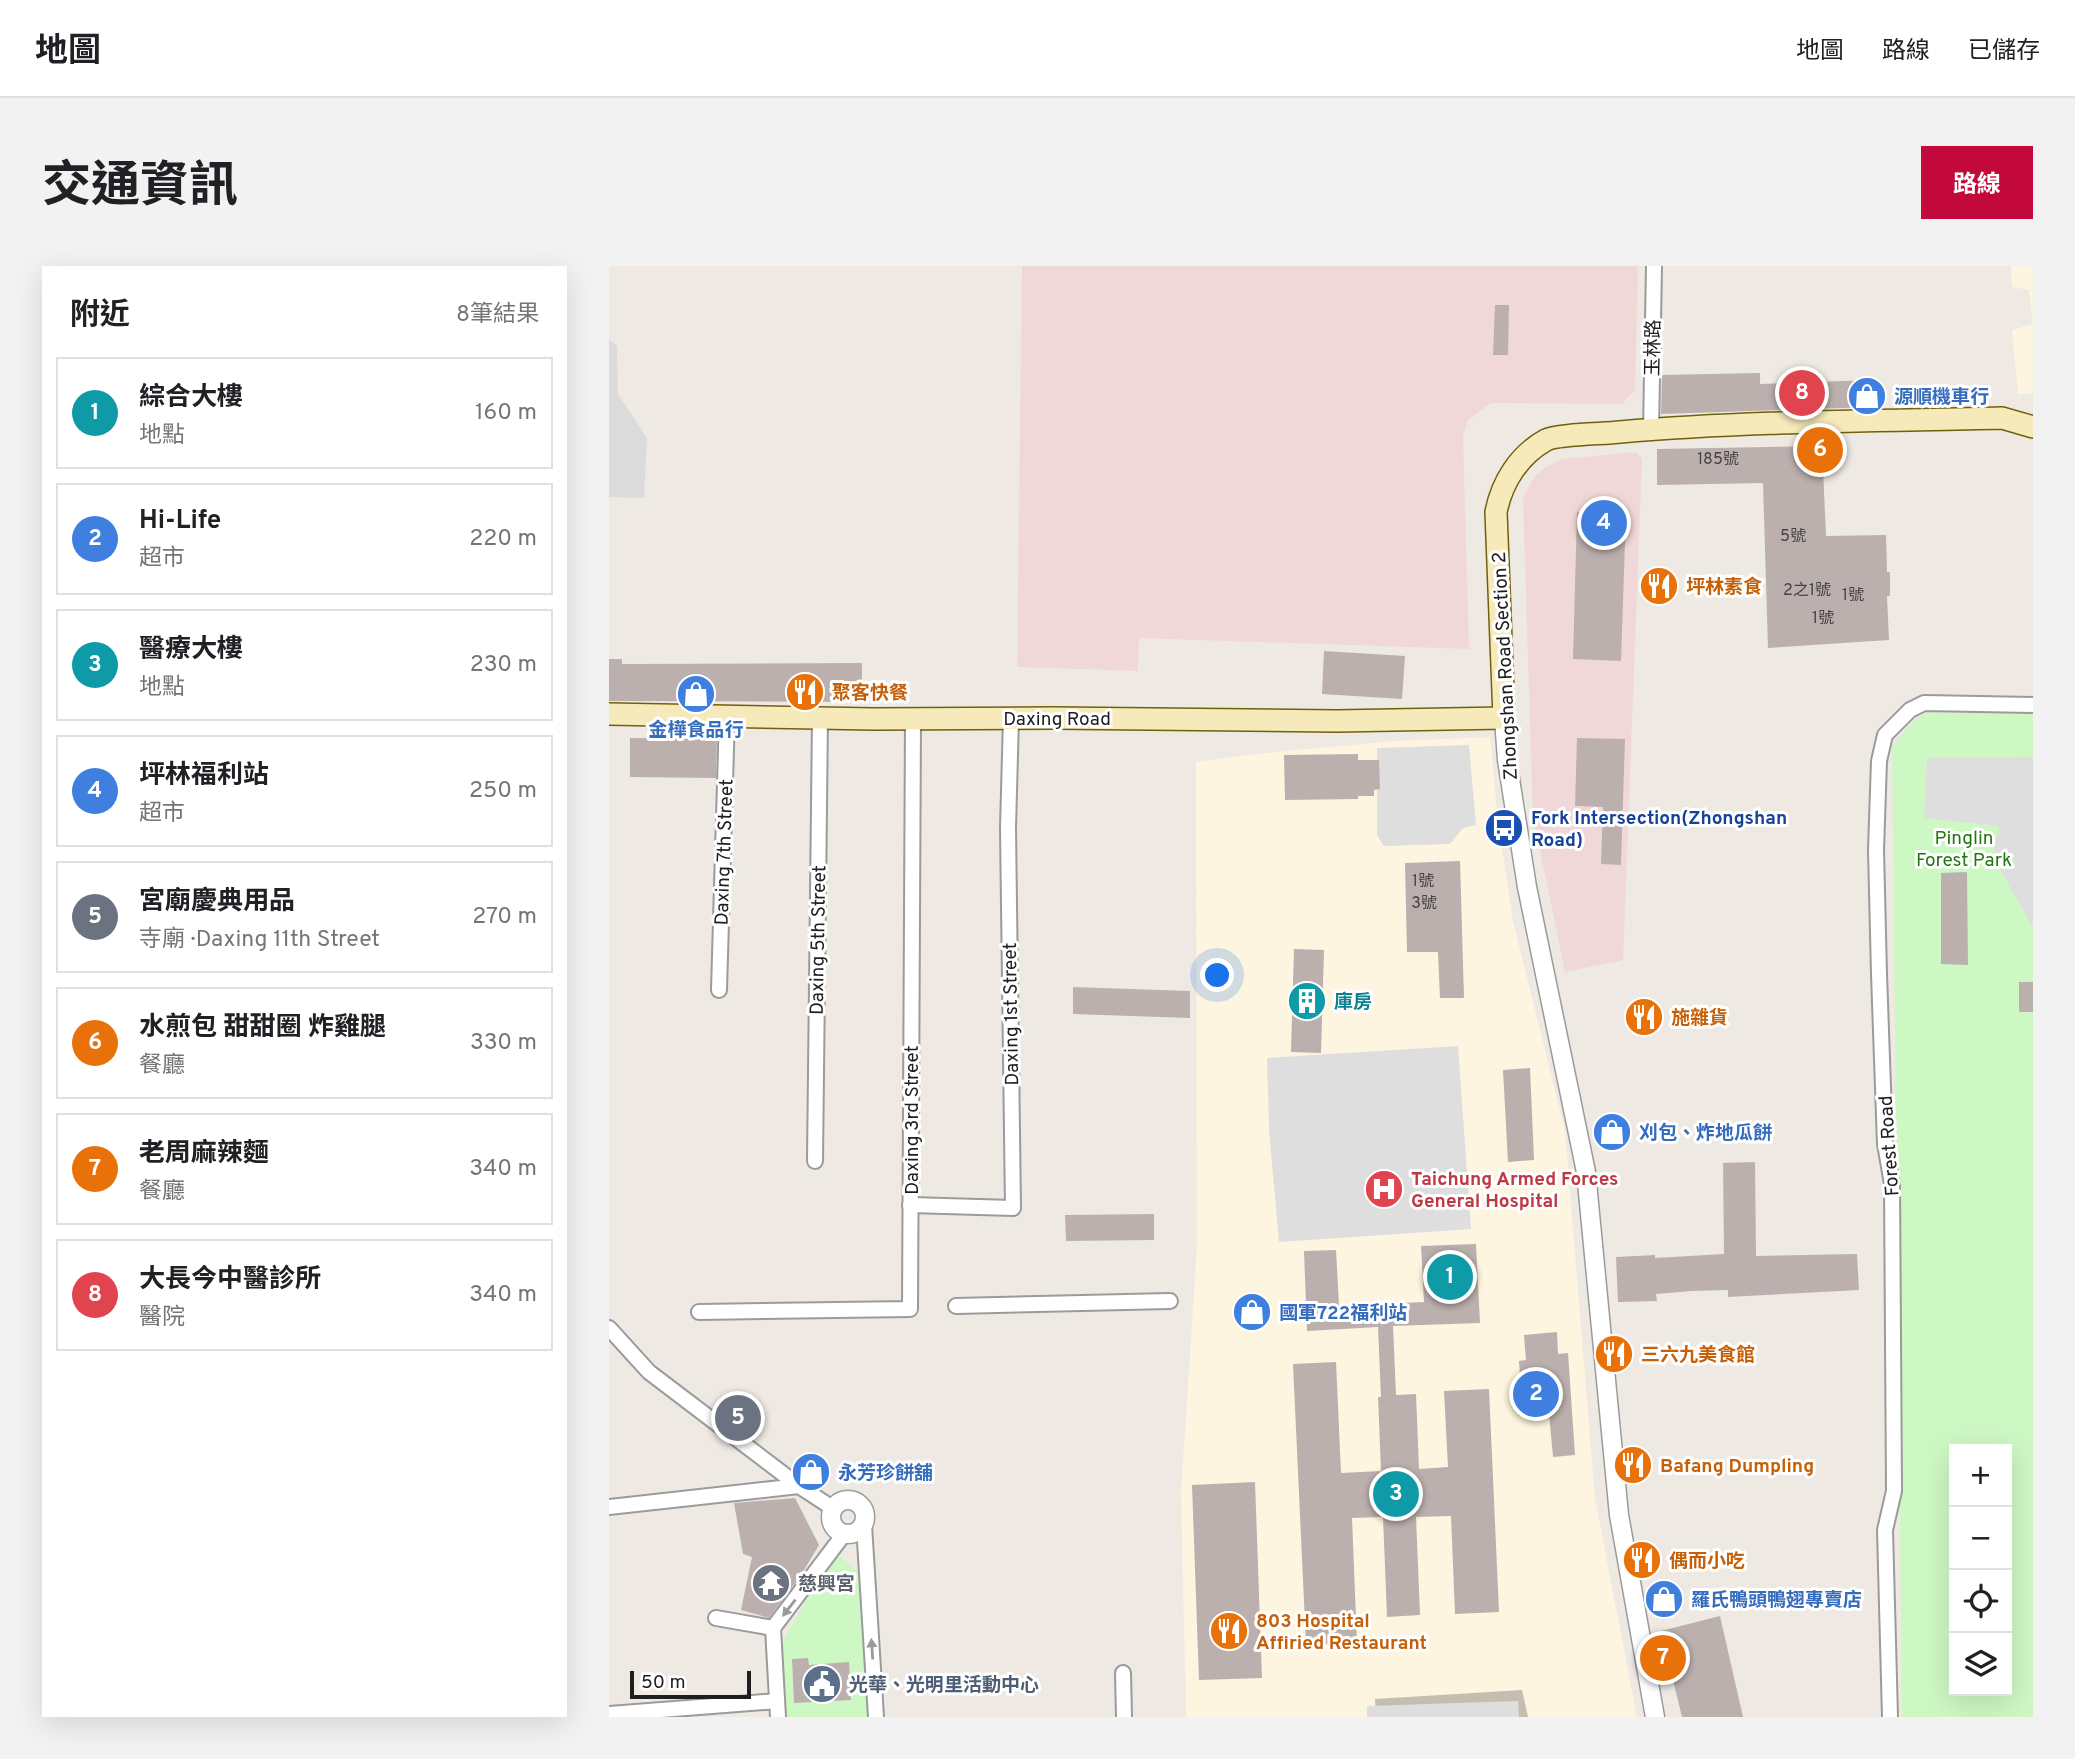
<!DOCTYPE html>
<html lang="zh-TW">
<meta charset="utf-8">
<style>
:root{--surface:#fff;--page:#f2f2f2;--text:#202124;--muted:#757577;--line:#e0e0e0;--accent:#c3093b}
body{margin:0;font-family:Overpass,"Noto Sans TC",sans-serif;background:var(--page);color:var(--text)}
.controls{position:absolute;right:21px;bottom:21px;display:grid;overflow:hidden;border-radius:0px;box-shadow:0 7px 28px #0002}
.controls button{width:63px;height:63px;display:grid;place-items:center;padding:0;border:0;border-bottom:2px solid var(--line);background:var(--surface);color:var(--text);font:35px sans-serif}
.scale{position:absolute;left:21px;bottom:18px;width:121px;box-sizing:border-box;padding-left:7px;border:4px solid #1e1e1e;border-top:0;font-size:19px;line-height:24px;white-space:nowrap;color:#1e1e1e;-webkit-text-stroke:5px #fff;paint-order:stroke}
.you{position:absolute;left:609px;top:710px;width:24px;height:24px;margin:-18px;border:5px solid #fff;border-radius:50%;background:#1a73e8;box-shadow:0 0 0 10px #1a73e833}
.badge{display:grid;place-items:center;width:46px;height:46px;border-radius:50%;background:var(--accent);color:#fff;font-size:23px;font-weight:700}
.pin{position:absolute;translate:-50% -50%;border:4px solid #fff;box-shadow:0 2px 7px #0006}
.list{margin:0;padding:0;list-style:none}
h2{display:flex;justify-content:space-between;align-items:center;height:91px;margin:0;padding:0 28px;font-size:30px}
h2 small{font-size:23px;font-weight:400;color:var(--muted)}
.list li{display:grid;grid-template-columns:46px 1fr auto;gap:21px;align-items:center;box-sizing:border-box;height:112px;margin:0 14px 14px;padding:0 14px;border:2px solid var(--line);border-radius:0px}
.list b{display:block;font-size:26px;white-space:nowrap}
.list p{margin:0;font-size:23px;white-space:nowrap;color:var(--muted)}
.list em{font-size:23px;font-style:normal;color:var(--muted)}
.icon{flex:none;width:38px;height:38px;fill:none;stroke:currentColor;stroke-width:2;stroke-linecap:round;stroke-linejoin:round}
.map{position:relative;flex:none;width:1424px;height:1451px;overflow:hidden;border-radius:0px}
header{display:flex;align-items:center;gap:42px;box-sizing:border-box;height:98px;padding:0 35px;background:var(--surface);border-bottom:2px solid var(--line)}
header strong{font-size:33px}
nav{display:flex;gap:38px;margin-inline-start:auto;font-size:24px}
.intro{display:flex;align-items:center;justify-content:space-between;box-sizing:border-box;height:168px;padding:0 42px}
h1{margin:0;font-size:49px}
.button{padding:18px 32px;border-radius:0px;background:var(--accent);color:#fff;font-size:24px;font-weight:700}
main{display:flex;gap:42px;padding:0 42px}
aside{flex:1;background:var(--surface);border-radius:0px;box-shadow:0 7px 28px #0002}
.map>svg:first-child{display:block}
.residential{fill:#dcdbdb}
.education{fill:#fdf5df}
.military{fill:#f0d8d8}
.construction{fill:#c3beb0}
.park{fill:#cdf7c3;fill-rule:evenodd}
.parking{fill:#dedede}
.building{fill:#bbb0ae}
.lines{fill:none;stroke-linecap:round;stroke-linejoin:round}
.minor-casing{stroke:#9b9b9b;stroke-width:18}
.tertiary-casing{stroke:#9b9b9b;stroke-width:21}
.secondary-casing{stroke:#70600a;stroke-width:24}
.minor{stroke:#fff;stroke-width:14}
.tertiary{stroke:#fff;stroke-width:18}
.secondary{stroke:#f6eabb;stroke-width:21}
.oneway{fill:#9a9a9a}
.labels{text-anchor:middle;stroke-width:6;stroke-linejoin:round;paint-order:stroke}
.number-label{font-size:16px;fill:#454242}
.street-label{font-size:19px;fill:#1e1e1e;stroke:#fff}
.shop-label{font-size:19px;font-weight:bold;fill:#366cbe;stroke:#fff;text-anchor:start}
.food-label{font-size:19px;font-weight:bold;fill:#c56008;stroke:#fff;text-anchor:start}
.transit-label{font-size:19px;font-weight:bold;fill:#164399;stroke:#fff;text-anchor:start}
.park-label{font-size:19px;fill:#237711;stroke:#fff}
.culture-label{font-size:19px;font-weight:bold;fill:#0d838f;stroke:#fff;text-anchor:start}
.health-label{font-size:19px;font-weight:bold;fill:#be3a42;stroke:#fff;text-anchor:start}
.worship-label{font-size:19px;font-weight:bold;fill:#5b616d;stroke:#fff;text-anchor:start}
.service-label{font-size:19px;font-weight:bold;fill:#4e5e75;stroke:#fff;text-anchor:start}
</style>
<header>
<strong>地圖</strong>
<nav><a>地圖</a><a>路線</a><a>已儲存</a></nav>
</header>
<div class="intro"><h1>交通資訊</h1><a class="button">路線</a></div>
<main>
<aside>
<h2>附近<small>8筆結果</small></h2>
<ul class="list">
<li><span class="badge" style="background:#0f9aa8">1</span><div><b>綜合大樓</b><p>地點</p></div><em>160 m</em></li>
<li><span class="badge" style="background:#3f7fe0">2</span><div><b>Hi-Life</b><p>超市</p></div><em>220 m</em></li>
<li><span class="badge" style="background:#0f9aa8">3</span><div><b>醫療大樓</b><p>地點</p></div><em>230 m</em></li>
<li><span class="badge" style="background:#3f7fe0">4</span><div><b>坪林福利站</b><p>超市</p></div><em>250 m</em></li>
<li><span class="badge" style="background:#6b7280">5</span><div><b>宮廟慶典用品</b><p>寺廟 · Daxing 11th Street</p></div><em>270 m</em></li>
<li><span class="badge" style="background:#e8710a">6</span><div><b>水煎包 甜甜圈 炸雞腿</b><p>餐廳</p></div><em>330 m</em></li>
<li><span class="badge" style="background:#e8710a">7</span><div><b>老周麻辣麵</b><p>餐廳</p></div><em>340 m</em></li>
<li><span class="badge" style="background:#e0444e">8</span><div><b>大長今中醫診所</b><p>醫院</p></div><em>340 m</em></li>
</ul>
</aside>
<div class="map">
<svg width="1424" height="1451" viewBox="0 0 1424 1451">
<rect width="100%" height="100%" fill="#efe9e4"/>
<polygon class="residential" points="0,73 8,80 9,128 38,172 35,232 0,231"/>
<g class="education">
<polygon points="1402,0 1424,0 1424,127 1409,128 1403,64 1424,58 1420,24 1403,21"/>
<polygon points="881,471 889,556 904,655 956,865 986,1233 1028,1451 577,1451 572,1226 588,981 587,496 646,488 785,475"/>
</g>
<g class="military">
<polygon points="413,0 1029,0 1026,124 1013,138 882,137 859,154 854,170 860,383 530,372 529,405 408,401"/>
<polygon points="1027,186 1033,193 1014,694 956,706 924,551 914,232 925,211 936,202 953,193"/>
</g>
<polygon class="construction" points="913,1424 919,1451 767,1451 766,1433"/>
<g class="park">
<path d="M1319 446 1424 448V1451H1293L1283 480 1305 454ZM1345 1183H1398V1425H1345Z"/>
<polygon points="225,1286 255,1311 263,1451 176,1451 172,1378"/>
</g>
<g class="parking">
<polygon points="860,479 867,559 854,562 841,578 775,580 768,569 768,482"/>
<polygon points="1424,491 1424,661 1384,591 1390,560 1315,552 1318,492"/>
<polygon points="849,780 862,963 670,976 660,863 658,792"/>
<polygon points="909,1435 910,1451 758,1451 758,1440"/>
</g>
<g class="building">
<polygon points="886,39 900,39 899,89 884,89"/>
<polygon points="1151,107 1151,118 1263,114 1264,141 1052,148 1053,109"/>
<polygon points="1213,180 1217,270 1277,269 1278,306 1281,306 1281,330 1278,330 1280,374 1159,382 1154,217 1048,219 1048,183"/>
<polygon points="968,246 1017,247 1012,395 964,393"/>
<polygon points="715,385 796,390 793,433 713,428"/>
<polygon points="0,393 13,393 13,398 253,397 253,436 0,435"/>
<polygon points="21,472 108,473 107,512 21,511"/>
<polygon points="968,472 1016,473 1012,599 992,598 994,541 966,540"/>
<polygon points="749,488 749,494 770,494 771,523 765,524 765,530 749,530 749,533 676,534 675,489"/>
<polygon points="851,595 855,732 831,732 829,686 798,686 796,597"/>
<polygon points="1358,606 1359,699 1332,698 1332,607"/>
<polygon points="685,683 715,684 712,787 682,786"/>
<rect x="1410" y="716" width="14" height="30"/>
<polygon points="464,721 581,725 581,752 464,748"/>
<polygon points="921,802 925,894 899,896 894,804"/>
<polygon points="1146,896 1147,990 1248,988 1250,1024 1119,1031 1119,1024 1082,1025 1047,1028 1048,1035 1009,1036 1007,991 1046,989 1046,992 1115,988 1114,897"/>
<polygon points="545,948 545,974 457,975 456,949"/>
<polygon points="867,978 871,1057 784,1060 787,1129 807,1128 810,1203 839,1201 835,1125 880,1123 890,1346 846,1348 842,1250 807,1251 811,1349 778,1351 774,1251 743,1252 748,1377 697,1379 684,1098 727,1096 732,1207 772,1205 769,1131 772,1131 769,1061 698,1065 695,985 727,984 730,1040 815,1036 812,980"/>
<polygon points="948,1066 949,1088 959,1087 966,1189 944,1191 940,1147 918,1149 916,1124 912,1125 910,1095 917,1094 915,1069"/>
<polygon points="646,1216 653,1412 590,1414 583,1219"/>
<polygon points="186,1232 210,1279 192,1309 160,1352 132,1344 143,1291 134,1288 125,1237"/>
<polygon points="1111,1350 1134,1451 1073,1451 1052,1365"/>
<polygon points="199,1392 200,1399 240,1396 242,1434 185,1437 183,1393"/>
</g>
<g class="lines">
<g class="minor-casing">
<g id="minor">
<polyline points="1042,164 1045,0"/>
<polyline points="110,724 118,448"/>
<polyline points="206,895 211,452"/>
<polyline points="301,939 404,942 399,562 402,452"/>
<polyline points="347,1040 561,1035"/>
<polyline points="90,1046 301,1043 304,453"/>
<polyline points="0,1062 40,1106 190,1220 225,1243"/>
<polyline points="0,1241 190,1220"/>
<polyline points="255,1259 267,1451"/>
<polyline points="107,1352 164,1362"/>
<polyline points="514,1407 515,1451"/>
<polyline points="0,1448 168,1435"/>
<polyline points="169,1451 164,1362 235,1268"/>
<polyline points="1281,1451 1276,1264 1285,1225 1283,918 1276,878 1270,708 1267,584 1270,495 1276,469 1301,444 1315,437 1424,439"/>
</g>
</g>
<g class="tertiary-casing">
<g id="tertiary">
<polyline points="895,452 898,494 918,621 977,906 1010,1249 1046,1451"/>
<circle cx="239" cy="1251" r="17"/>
</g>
</g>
<g class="secondary-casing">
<path id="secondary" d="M0 448 265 453 443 452 728 455 895 452 887 246C893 216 910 189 937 174 949 168 995 168 1011 166 1138 155 1265 155 1393 152L1424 161"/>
</g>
<use href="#minor" class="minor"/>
<use href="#tertiary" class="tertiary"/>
<use href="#secondary" class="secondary"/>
</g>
<defs><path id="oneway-solid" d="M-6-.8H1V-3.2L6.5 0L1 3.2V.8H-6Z" transform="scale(1.75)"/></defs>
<g class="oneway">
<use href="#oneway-solid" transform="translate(180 1342) rotate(128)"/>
<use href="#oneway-solid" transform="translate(263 1383) rotate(-94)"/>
</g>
<defs>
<g id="shop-disc" transform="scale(2.0125)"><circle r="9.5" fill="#3f7fe0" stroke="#fff"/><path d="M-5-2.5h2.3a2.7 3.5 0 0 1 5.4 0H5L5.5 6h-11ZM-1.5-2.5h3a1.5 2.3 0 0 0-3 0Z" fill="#fff"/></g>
<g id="restaurant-disc" transform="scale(2.0125)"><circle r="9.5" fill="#e8710a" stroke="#fff"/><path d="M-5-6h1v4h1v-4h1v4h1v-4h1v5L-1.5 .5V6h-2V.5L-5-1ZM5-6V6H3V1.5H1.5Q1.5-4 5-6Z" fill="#fff"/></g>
<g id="bus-disc" transform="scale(2.0125)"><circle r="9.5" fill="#1a4fb4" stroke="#fff"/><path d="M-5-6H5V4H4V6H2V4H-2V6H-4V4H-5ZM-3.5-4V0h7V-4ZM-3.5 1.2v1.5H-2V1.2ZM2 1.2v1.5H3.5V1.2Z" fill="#fff"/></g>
<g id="building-disc" transform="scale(2.0125)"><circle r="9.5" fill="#0f9aa8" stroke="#fff"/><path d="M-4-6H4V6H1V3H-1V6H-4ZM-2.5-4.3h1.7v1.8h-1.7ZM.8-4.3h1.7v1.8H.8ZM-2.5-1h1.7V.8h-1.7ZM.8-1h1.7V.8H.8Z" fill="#fff"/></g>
<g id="hospital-disc" transform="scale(2.0125)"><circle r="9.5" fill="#e0444e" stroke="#fff"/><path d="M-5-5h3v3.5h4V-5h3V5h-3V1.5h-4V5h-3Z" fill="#fff"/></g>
<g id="temple-disc" transform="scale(2.0125)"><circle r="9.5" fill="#6b7280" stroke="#fff"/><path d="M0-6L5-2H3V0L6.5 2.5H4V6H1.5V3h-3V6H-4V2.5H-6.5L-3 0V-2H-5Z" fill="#fff"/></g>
<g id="civic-disc" transform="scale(2.0125)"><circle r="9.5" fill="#5c6f8a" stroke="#fff"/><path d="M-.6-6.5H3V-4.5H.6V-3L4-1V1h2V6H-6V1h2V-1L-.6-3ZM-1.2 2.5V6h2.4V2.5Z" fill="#fff"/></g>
</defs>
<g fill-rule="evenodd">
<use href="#shop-disc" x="1258" y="130"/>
<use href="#restaurant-disc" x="1050" y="320"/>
<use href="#restaurant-disc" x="196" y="426"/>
<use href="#shop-disc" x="87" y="428"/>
<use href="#bus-disc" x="895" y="562"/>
<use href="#building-disc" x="698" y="735"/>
<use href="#restaurant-disc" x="1035" y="751"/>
<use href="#shop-disc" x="1003" y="866"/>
<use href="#hospital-disc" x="775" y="923"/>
<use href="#shop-disc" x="643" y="1046"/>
<use href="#restaurant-disc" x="1005" y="1088"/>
<use href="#restaurant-disc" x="1024" y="1199"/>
<use href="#shop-disc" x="202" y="1206"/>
<use href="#restaurant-disc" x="1033" y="1294"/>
<use href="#temple-disc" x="162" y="1317"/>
<use href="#shop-disc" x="1055" y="1333"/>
<use href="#restaurant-disc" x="620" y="1365"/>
<use href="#civic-disc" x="213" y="1418"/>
</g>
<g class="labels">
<g class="number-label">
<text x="1109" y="198">185號</text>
<text x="1184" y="275">5號</text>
<text x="1198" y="329">2之1號</text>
<text x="1244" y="334">1號</text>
<text x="1214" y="357">1號</text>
<text x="814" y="620">1號</text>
<text x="815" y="642">3號</text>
</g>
<g class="street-label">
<text transform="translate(1043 82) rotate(-89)" y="7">玉林路</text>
<text transform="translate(895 400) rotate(-93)" y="7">Zhongshan Road Section 2</text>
<text x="448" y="459">Daxing Road</text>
<text transform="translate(114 586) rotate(-88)" y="7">Daxing 7th Street</text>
<text transform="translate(208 674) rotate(-89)" y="7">Daxing 5th Street</text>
<text transform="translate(401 748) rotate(-91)" y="7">Daxing 1st Street</text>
<text transform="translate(302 854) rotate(-90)" y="7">Daxing 3rd Street</text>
<text transform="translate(1279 880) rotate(-94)" y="7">Forest Road</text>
</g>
<g class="shop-label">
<text x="1285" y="137">源順機車行</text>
<text x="87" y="470" text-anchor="middle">金樺食品行</text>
<text x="1030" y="873">刈包、炸地瓜餅</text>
<text x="670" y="1053">國軍722福利站</text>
<text x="229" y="1213">永芳珍餅舖</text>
<text x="1082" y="1340">羅氏鴨頭鴨翅專賣店</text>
</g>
<g class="food-label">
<text x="1077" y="327">坪林素食</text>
<text x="223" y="433">聚客快餐</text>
<text x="1062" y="758">施雜貨</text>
<text x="1032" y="1095">三六九美食館</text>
<text x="1051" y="1206">Bafang Dumpling</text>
<text x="1060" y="1301">偶而小吃</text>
<text x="647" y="1361">803 Hospital<tspan x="647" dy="22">Affiried Restaurant</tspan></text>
</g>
<g class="transit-label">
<text x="922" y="558">Fork Intersection(Zhongshan<tspan x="922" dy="22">Road)</tspan></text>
</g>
<g class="park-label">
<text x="1355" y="578">Pinglin<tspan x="1355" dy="22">Forest Park</tspan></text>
</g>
<g class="culture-label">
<text x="725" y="742">庫房</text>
</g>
<g class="health-label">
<text x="802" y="919">Taichung Armed Forces<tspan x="802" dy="22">General Hospital</tspan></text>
</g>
<g class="worship-label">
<text x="189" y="1324">慈興宮</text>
</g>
<g class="service-label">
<text x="240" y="1425">光華、光明里活動中心</text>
</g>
</g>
</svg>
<div class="controls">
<button>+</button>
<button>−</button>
<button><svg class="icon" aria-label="locate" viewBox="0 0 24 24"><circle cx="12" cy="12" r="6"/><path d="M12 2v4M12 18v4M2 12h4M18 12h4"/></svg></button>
<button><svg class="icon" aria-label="layers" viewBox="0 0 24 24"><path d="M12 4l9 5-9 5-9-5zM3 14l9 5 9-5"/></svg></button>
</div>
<div class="scale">50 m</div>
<div class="you"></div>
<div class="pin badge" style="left:841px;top:1011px;background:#0f9aa8">1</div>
<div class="pin badge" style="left:927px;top:1128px;background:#3f7fe0">2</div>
<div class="pin badge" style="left:787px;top:1228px;background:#0f9aa8">3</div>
<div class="pin badge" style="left:995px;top:257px;background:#3f7fe0">4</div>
<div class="pin badge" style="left:129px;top:1152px;background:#6b7280">5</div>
<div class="pin badge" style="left:1211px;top:184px;background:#e8710a">6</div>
<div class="pin badge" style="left:1054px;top:1392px;background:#e8710a">7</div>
<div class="pin badge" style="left:1193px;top:127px;background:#e0444e">8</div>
</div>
</main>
